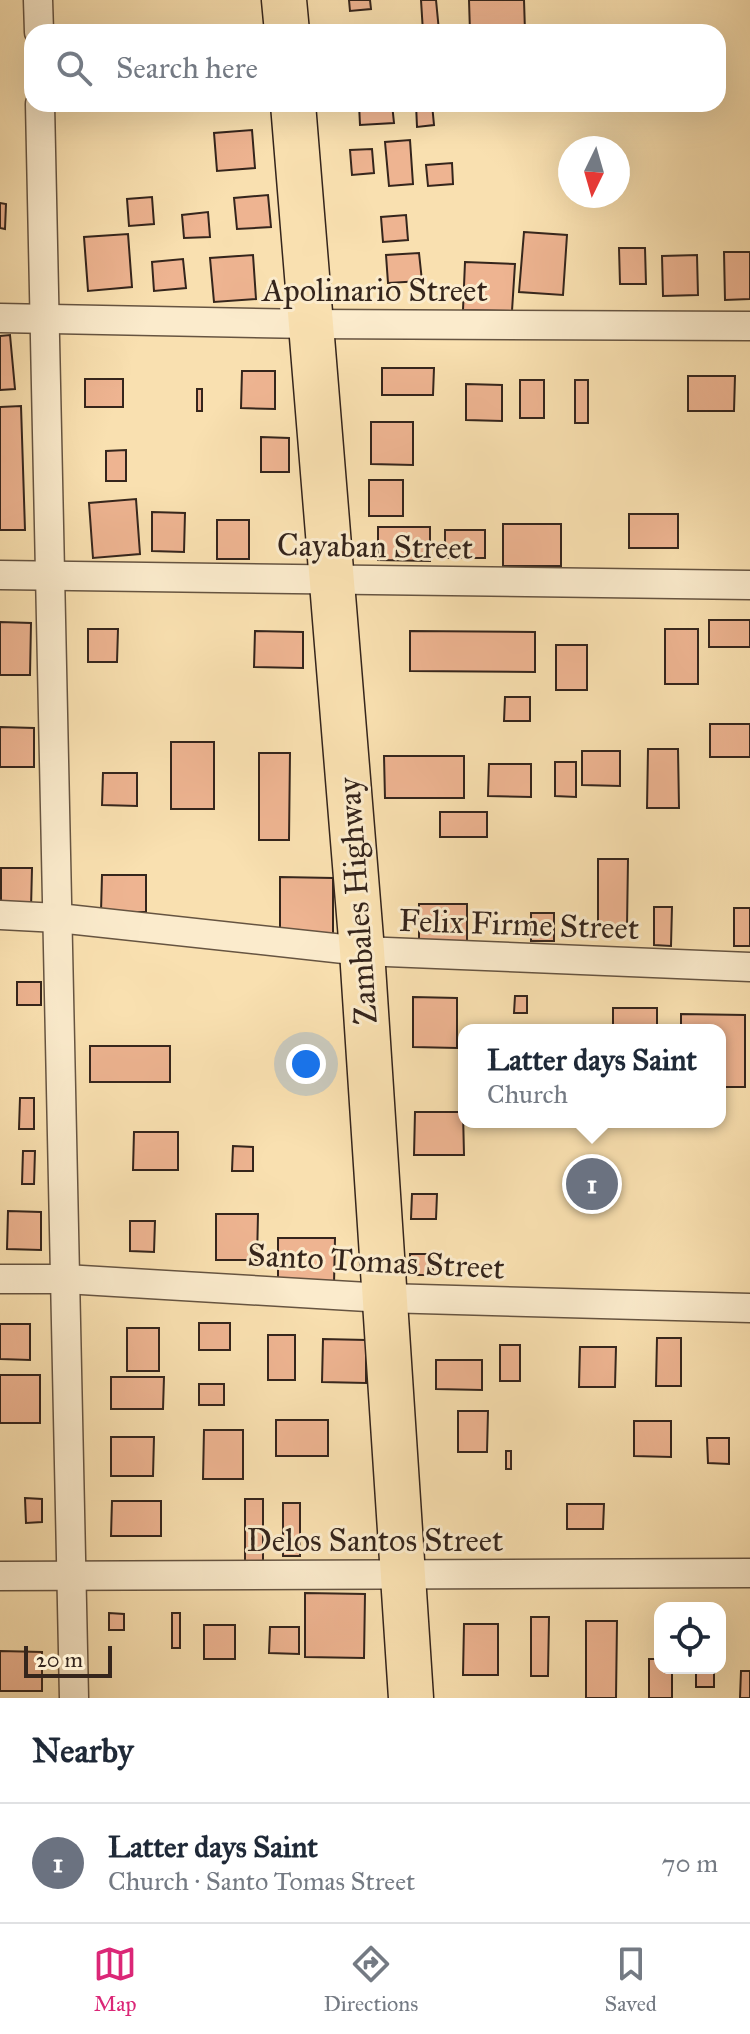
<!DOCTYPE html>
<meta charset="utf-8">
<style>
:root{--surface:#fff;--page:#f6f6f7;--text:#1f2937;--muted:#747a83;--line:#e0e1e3;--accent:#db2777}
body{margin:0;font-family:"IM FELL Great Primer",serif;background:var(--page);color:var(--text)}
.controls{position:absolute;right:24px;bottom:24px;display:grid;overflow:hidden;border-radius:16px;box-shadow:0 8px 32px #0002}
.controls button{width:72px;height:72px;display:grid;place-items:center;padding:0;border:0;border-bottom:2px solid var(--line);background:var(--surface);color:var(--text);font:40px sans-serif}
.compass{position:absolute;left:558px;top:136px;width:72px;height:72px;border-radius:50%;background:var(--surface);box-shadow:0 8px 32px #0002;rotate:185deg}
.scale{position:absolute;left:24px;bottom:20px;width:88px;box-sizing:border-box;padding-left:8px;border:4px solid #35251c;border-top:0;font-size:22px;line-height:28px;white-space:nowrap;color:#35251c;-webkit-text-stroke:6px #fbebcc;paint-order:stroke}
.you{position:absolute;left:306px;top:1064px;width:28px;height:28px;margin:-20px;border:6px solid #fff;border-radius:50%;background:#1a73e8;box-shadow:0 0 0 12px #1a73e833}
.badge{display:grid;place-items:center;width:52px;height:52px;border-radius:50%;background:var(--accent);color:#fff;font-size:26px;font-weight:700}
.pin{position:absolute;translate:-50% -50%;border:4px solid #fff;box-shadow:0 2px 8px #0006}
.popup{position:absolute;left:458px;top:1024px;width:268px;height:104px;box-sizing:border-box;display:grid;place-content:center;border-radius:16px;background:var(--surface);filter:drop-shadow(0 2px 6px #0005);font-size:26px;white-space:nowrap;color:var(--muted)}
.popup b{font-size:30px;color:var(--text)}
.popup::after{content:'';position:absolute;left:50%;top:100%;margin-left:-16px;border:16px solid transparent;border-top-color:var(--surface)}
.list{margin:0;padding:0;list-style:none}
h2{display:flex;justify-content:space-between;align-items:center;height:104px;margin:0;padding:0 32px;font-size:34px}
h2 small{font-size:26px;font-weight:400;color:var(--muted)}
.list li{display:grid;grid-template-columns:52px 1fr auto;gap:24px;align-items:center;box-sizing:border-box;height:120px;padding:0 32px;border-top:2px solid var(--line)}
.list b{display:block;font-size:30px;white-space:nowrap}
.list p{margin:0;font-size:26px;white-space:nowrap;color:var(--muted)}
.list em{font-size:26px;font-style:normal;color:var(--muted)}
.icon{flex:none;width:44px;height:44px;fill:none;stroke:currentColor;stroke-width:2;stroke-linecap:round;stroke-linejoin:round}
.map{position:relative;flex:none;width:750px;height:1698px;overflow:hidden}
.search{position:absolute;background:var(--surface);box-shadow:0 8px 32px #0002;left:24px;right:24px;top:24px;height:88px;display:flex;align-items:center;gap:20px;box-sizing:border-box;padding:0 28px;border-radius:24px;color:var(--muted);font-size:30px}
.sheet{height:224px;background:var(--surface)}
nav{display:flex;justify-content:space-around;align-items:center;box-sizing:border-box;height:112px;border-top:2px solid var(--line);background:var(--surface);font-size:22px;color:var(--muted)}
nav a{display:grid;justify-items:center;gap:4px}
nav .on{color:var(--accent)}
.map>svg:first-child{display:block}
.building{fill:#eeb491;stroke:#35251c;stroke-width:2}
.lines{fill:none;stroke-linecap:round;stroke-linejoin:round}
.street-casing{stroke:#665441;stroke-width:31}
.primary-casing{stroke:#35251c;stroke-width:47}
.street{stroke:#fbebcc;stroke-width:28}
.primary{stroke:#f9e0b0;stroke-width:44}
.labels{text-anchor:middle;stroke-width:6;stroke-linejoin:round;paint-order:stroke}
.street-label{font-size:32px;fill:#35251c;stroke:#fbebcc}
</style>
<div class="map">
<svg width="750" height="1698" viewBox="0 0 750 1698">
<rect width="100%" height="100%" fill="#f9e0b0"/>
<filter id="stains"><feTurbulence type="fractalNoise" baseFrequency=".0025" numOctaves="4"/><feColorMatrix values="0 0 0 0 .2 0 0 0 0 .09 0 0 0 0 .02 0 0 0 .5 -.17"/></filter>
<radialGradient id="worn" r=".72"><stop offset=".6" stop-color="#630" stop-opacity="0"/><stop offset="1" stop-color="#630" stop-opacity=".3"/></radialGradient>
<g class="building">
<polygon points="349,0 370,0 371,9 350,11"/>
<polygon points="421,0 436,0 439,31 423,32"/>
<polygon points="469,0 524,0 525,32 470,32"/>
<polygon points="359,104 392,104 394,123 360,125"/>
<polygon points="416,104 432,104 434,125 417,127"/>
<polygon points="252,130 255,168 217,171 214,133"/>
<polygon points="410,140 413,184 389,186 385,142"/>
<polygon points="372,149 374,173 352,175 350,150"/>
<polygon points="452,163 453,184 428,186 426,165"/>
<polygon points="268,195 271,227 237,229 234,198"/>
<polygon points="152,197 154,224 129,226 127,199"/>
<polygon points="0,203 6,204 5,229 0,228"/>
<polygon points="208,212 210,237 184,238 182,215"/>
<polygon points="406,215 408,240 383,242 381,217"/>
<polygon points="524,232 567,235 563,295 519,292"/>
<polygon points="128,234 132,287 88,291 84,237"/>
<polygon points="619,248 645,248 646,284 620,284"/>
<polygon points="724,252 750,252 750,299 725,300"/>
<polygon points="419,253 422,281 388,283 386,255"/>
<polygon points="253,255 256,299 214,302 210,258"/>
<polygon points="697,255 698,295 663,296 662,256"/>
<polygon points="183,259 186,288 154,291 152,262"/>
<polygon points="465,262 515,264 512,311 463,310"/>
<polygon points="10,335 15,389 0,390 0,336"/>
<polygon points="382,368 434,368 433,395 382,395"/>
<polygon points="242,371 275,371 275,409 241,408"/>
<polygon points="688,376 735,376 734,411 688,411"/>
<rect x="85" y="379" width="38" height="28"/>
<rect x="520" y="380" width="24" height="38"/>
<rect x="575" y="380" width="13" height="43"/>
<polygon points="466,384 502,385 502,421 466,420"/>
<rect x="197" y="389" width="5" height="22"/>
<polygon points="21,406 25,530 0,530 0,407"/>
<polygon points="371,422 413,422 413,465 371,464"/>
<polygon points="261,437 289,438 289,472 261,472"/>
<polygon points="126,450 126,481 106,481 106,451"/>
<rect x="369" y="480" width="34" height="36"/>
<polygon points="136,499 140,554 93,558 89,503"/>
<polygon points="152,512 185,513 184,552 152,551"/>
<rect x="629" y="514" width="49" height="34"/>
<rect x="217" y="520" width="32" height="39"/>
<rect x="503" y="524" width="58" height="42"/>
<polygon points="378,527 430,527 430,561 378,560"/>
<rect x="445" y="530" width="40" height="28"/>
<rect x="709" y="620" width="41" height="27"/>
<polygon points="0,622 31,623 30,675 0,675"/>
<polygon points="88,629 118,629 117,662 88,662"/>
<rect x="665" y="629" width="33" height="55"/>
<polygon points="255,631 303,632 303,668 254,667"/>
<polygon points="410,631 535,632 535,672 410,671"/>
<rect x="556" y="645" width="31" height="45"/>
<polygon points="505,697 530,697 530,721 504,721"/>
<rect x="710" y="724" width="40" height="33"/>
<polygon points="0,727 34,728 34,767 0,767"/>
<rect x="171" y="742" width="43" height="67"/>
<polygon points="648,749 678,749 679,808 647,808"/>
<polygon points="582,751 620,751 620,786 582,785"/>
<polygon points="259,753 290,753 289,840 259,840"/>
<polygon points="384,756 464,756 464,798 385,798"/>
<polygon points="555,762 576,762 576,797 555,796"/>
<polygon points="489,764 531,764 531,797 488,796"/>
<polygon points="103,773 137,773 137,806 102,805"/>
<rect x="440" y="812" width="47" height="25"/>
<polygon points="598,859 628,859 627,927 598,927"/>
<polygon points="1,868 32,868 31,909 1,909"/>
<polygon points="102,875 146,875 146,912 101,912"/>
<polygon points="280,877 333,878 333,938 280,938"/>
<rect x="419" y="904" width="48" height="37"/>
<polygon points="654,907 672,907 671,946 654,945"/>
<rect x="734" y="908" width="16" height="38"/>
<rect x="531" y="913" width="23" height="28"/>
<rect x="17" y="982" width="24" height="23"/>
<polygon points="515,996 527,996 527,1013 514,1013"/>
<polygon points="413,997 457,998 457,1048 413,1047"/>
<rect x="613" y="1008" width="44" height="22"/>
<polygon points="681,1014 745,1015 745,1087 720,1087 720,1030 681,1030"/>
<rect x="90" y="1046" width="80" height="36"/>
<polygon points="20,1098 34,1098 34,1129 19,1129"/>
<polygon points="415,1112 463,1112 464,1155 414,1155"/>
<polygon points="134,1132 178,1132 178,1170 133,1170"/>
<polygon points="233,1146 253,1147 253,1171 232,1171"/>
<polygon points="23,1151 35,1151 34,1184 22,1184"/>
<polygon points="412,1194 437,1194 436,1219 411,1219"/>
<polygon points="8,1211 41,1212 41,1250 7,1249"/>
<polygon points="216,1214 258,1214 257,1260 216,1260"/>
<polygon points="130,1221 155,1221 154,1252 130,1251"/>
<polygon points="278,1238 335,1238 334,1284 278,1283"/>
<rect x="410" y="1254" width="23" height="21"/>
<rect x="199" y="1323" width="31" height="27"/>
<polygon points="0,1324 30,1324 30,1360 0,1359"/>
<rect x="127" y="1328" width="32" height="43"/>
<rect x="268" y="1335" width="27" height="45"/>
<polygon points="657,1338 681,1338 681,1386 656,1386"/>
<polygon points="323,1339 366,1340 366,1383 322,1382"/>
<rect x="500" y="1345" width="20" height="36"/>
<polygon points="580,1347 616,1347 615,1387 579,1387"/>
<polygon points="436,1360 482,1360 482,1390 436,1389"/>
<rect x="0" y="1375" width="40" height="48"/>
<polygon points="111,1377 164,1377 163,1409 111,1409"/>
<rect x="199" y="1384" width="25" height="21"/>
<polygon points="458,1411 488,1411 487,1452 458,1452"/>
<rect x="276" y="1420" width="52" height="36"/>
<polygon points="634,1421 671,1421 671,1457 634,1456"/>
<polygon points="204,1430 243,1430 243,1479 203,1479"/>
<polygon points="111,1437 154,1437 153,1476 111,1476"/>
<polygon points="707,1438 729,1438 729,1464 708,1463"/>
<rect x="506" y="1451" width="5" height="18"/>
<polygon points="25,1498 42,1499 42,1522 26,1523"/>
<rect x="245" y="1499" width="18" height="65"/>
<polygon points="112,1501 161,1501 161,1536 111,1536"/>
<rect x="283" y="1503" width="17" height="53"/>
<polygon points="567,1504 604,1504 603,1529 567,1529"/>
<polygon points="305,1593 365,1594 364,1658 305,1657"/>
<polygon points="109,1613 124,1614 124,1630 109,1630"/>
<rect x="172" y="1613" width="8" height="35"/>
<polygon points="531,1617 549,1617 548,1676 531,1676"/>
<polygon points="586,1621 617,1621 616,1698 586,1698"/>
<polygon points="464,1624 498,1624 498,1675 463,1675"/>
<rect x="204" y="1625" width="31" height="34"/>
<polygon points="270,1627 299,1627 299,1654 269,1653"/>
<polygon points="0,1651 42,1652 42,1691 0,1691"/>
<polygon points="649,1659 660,1659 660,1668 672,1668 672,1698 649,1698"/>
<rect x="696" y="1668" width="18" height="19"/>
<polygon points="741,1671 750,1671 750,1698 740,1698"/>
</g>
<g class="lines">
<g class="street-casing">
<g id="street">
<polyline points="38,0 39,32"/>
<polyline points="40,104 74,1698"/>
<polyline points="0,318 310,324 750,326"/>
<polyline points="0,575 750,585"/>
<polyline points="0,915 58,918 362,951 750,967"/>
<polyline points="0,1279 65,1279 384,1298 750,1308"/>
<polyline points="0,1576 750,1573"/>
</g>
</g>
<g class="primary-casing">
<g id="primary">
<polyline points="284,0 287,32"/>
<polyline points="293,104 362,951 411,1698"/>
</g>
</g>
<use href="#street" class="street"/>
<use href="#primary" class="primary"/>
</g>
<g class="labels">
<g class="street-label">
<text x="375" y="301">Apolinario Street</text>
<text transform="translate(375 546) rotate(1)" y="11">Cayaban Street</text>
<text transform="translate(357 901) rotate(-94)" y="11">Zambales Highway</text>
<text transform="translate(519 924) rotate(2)" y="11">Felix Firme Street</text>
<text transform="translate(376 1261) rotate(3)" y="11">Santo Tomas Street</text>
<text x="375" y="1551">Delos Santos Street</text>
</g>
</g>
<rect width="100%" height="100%" filter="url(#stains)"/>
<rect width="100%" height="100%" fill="url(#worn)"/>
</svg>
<div class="controls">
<button><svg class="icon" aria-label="locate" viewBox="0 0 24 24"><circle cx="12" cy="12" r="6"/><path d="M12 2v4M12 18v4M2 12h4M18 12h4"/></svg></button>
</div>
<svg class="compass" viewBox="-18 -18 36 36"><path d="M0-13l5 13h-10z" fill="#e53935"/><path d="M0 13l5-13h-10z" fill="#747a83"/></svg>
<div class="scale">20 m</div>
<div class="you"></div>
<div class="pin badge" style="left:592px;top:1184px;background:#6b7280">1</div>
<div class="popup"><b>Latter days Saint</b>Church</div>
<div class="search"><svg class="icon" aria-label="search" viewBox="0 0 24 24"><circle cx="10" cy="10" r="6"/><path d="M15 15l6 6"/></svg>Search here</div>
</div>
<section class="sheet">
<h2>Nearby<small></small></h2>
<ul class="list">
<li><span class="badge" style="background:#6b7280">1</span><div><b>Latter days Saint</b><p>Church · Santo Tomas Street</p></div><em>70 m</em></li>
</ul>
</section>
<nav>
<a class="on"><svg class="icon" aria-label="map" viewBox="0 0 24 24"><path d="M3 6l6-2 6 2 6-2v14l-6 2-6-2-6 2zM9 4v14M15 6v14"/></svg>Map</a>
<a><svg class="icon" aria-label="directions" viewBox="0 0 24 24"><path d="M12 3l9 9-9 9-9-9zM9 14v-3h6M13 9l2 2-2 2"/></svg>Directions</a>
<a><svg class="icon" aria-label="saved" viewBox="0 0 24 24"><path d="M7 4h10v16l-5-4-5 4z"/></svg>Saved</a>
</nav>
